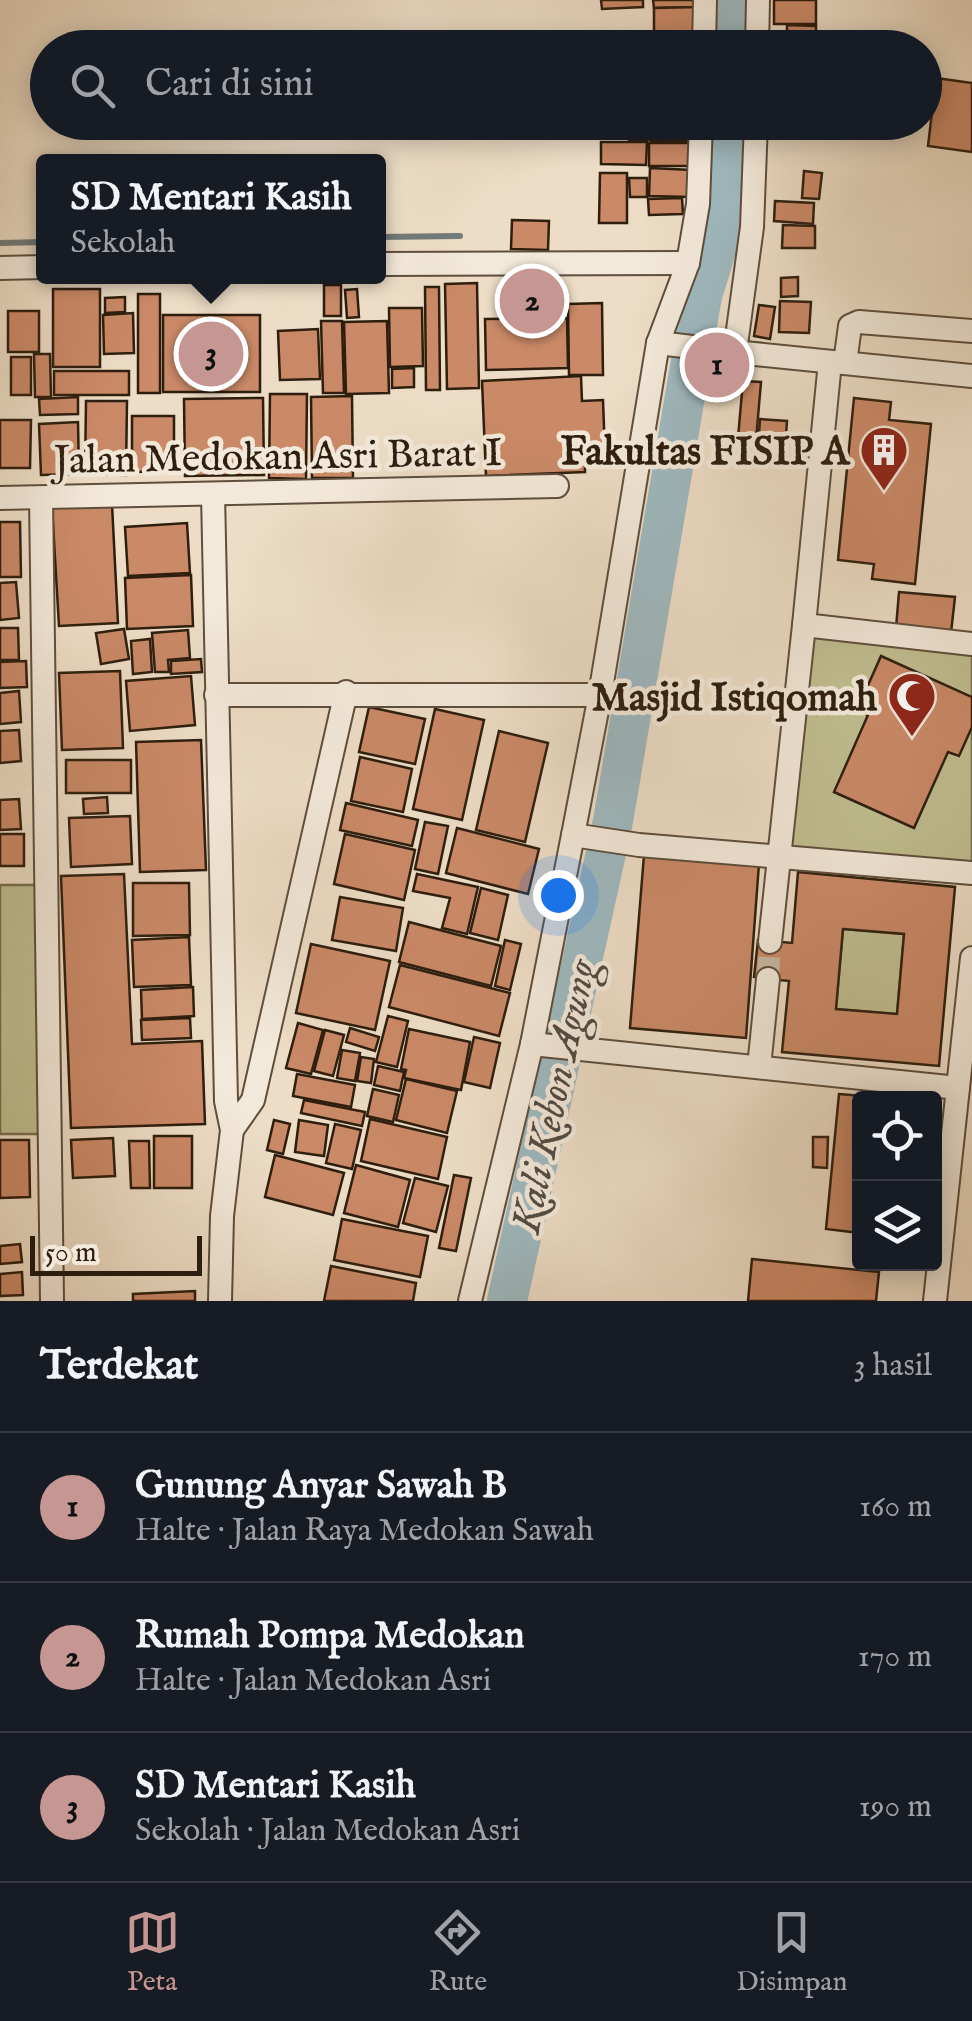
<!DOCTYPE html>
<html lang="id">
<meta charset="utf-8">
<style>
:root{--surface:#171b24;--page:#242831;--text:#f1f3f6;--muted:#9ea1a6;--line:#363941;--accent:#c59692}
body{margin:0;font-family:"IM FELL English",serif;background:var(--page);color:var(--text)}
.controls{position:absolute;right:30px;bottom:30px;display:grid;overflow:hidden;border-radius:10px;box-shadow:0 5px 25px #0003}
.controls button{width:90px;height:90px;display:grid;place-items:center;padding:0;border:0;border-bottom:2px solid var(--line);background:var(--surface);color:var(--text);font:50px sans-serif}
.scale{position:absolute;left:30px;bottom:25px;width:172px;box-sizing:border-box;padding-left:10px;border:5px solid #2e1e0e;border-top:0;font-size:28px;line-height:35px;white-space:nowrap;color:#2e1e0e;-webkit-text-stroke:8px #f3e9da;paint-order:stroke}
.you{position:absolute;left:558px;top:895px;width:35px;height:35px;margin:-25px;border:8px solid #fff;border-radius:50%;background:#1a73e8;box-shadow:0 0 0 15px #1a73e833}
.badge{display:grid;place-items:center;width:65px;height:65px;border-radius:50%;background:var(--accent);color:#111;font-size:32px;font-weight:700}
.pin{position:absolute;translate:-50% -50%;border:5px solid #fff;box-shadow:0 2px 10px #0006}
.popup{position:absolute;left:36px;top:154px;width:350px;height:130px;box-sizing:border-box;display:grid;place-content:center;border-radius:10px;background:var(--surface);filter:drop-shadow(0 2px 8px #0005);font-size:32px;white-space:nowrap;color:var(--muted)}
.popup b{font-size:38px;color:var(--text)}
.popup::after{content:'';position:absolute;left:50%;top:100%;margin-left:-20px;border:20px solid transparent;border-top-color:var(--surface)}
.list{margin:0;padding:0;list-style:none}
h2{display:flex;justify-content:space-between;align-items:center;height:130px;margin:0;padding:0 40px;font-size:42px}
h2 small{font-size:32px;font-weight:400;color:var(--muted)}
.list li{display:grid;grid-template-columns:65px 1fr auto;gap:30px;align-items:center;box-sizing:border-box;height:150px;padding:0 40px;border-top:2px solid var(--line)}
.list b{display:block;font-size:38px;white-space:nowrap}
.list p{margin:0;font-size:32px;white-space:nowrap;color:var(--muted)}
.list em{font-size:32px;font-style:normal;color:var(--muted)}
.icon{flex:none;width:55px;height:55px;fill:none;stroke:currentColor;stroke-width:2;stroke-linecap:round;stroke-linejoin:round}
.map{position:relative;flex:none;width:972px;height:1301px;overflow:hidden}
.search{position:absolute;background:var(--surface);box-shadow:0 5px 25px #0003;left:30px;right:30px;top:30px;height:110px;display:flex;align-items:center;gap:25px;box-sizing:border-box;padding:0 35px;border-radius:55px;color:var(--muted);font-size:38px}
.sheet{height:580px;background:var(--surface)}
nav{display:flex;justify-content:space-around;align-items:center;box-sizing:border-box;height:140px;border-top:2px solid var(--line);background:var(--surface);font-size:28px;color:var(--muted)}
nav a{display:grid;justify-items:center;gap:5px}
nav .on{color:var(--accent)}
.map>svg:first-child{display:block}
.green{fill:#c0be90;stroke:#776e4f;stroke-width:2.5}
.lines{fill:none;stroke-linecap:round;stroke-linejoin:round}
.stream{stroke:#717b79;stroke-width:6}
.river{stroke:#9eb9c0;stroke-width:40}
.building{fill:#ca8967;stroke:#2e1e0e;stroke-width:2.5;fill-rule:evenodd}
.minor-tunnel{stroke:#c7b7a1;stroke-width:22;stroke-dasharray:22 11;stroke-linecap:butt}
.minor-casing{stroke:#5e4e3c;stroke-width:26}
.minor{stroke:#f3e9da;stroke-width:22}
.labels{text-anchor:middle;stroke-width:9;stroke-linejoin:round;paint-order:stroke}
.poi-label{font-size:40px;font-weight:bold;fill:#2e1e0e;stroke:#f3e9da;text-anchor:end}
.street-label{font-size:40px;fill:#2e1e0e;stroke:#f3e9da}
.water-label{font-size:42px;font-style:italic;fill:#504c43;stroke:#f3e9da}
</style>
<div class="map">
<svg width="972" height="1301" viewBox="0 0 972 1301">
<rect width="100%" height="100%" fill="#edddc6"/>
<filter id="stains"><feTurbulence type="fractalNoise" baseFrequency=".002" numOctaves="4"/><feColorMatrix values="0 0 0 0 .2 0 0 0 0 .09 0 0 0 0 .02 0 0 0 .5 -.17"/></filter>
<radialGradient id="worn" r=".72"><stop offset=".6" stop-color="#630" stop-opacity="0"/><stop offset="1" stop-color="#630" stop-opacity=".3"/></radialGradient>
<g class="green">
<polygon points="804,625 972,644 972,873 779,856"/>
<polygon points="0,885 38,885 42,1134 0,1134"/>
<polygon points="843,929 904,934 897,1014 836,1009"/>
</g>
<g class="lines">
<g class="stream">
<polyline points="378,237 460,236"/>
<polyline points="0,243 44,242"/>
</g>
<g class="river">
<polyline points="729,48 731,0"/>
<polyline points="507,1301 613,821 702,296 718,244 726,122"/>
</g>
</g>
<g class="building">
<polygon points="601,0 643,0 643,7 602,9"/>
<polygon points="653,0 698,0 698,7 654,8"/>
<rect x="774" y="0" width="42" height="24"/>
<polygon points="698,7 699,33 654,35 654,8"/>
<polygon points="787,25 816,26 816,48 787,48"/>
<polygon points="693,36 693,48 666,48 666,37"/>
<polygon points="662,40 662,48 613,48 613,41"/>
<polygon points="936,78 972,83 972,152 928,146"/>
<polygon points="652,122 693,122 693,141 651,141"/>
<polygon points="782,122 856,122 855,138 781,132"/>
<polygon points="629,124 650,124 649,140 629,140"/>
<polygon points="601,142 647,142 646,165 601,164"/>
<rect x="649" y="143" width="44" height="23"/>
<polygon points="650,168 692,170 691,197 649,196"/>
<polygon points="804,171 822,173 819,199 802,198"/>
<polygon points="600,173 627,173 627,223 599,223"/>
<polygon points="629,178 647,178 647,197 630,197"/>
<polygon points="682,198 683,214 649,215 648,199"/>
<polygon points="775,201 814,203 813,224 774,221"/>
<polygon points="512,220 549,221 548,250 511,249"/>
<polygon points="783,225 815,226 815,248 782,248"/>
<polygon points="798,277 798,296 781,297 781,278"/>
<polygon points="477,283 479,388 447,389 445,284"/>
<rect x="324" y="285" width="17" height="31"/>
<polygon points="425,287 439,287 440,390 426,390"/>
<rect x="53" y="289" width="47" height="78"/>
<polygon points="357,289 359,317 347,318 345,290"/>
<rect x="138" y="294" width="22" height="99"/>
<polygon points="125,297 125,312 105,313 105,298"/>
<polygon points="780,301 811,302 809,333 779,332"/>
<polygon points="602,303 603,375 569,375 568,304"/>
<polygon points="759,305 775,307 770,339 754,336"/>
<polygon points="389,308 422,308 423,366 390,367"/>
<rect x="8" y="311" width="31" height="41"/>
<polygon points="133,313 134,353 104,354 103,315"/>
<rect x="163" y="315" width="97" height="77"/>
<polygon points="567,318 568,368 486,370 485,319"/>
<polygon points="321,321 342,321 344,393 323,393"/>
<polygon points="387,321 389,393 346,394 344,322"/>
<polygon points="318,329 320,379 280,380 278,331"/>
<polygon points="34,354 50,354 51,397 35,397"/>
<rect x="11" y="357" width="20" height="38"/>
<polygon points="414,368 414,387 392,388 392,369"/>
<rect x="54" y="371" width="75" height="24"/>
<polygon points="581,376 582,401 603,400 605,454 585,455 585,472 486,476 482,381"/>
<polygon points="743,381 761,382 756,440 738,438"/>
<polygon points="270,394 307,394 306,479 269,478"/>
<polygon points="352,396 353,478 312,478 311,397"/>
<polygon points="78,397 78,414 40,415 39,399"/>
<polygon points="263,398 264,475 185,476 184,399"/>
<polygon points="854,398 891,402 889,420 931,424 915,584 872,579 874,564 838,560"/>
<polygon points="86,401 127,401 126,475 85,474"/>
<polygon points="132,416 174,416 174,471 132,472"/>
<polygon points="760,419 787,421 786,436 759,434"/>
<polygon points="0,420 31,420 30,468 0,468"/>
<polygon points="78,422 79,474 41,475 39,424"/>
<polygon points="112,504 118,623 59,626 52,507"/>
<polygon points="0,522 20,522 21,577 0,577"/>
<polygon points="187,523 190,573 128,576 125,527"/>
<polygon points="191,575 193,626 127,629 125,578"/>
<polygon points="16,582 19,618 0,620 0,583"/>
<polygon points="899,592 955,597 951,633 896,628"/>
<polygon points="0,628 18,628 19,660 0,660"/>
<polygon points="124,629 129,659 101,664 96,633"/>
<polygon points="188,630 190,658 168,660 169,672 155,672 152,633"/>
<polygon points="150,639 152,672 133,674 131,641"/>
<polygon points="881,656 972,697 972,727 959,756 948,752 914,828 834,792 868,715 857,710"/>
<polygon points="201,659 202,672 171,674 171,661"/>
<polygon points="26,661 27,687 0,688 0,662"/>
<polygon points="120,671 123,748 62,750 59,673"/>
<polygon points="191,676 195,725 130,731 126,681"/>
<polygon points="19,691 21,722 0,724 0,693"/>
<polygon points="369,707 425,719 415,764 359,752"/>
<polygon points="435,709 484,720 462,820 413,809"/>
<polygon points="19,730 21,761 0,763 0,731"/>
<polygon points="499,731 548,743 525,842 476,830"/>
<polygon points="201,740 206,870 140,872 136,742"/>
<polygon points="360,757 412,769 403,812 351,801"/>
<rect x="66" y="760" width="65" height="33"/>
<polygon points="107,797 108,813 84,814 83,799"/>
<polygon points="19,799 21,829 0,830 0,800"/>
<polygon points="346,803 418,820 412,846 340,830"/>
<polygon points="130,816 132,864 71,867 69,818"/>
<polygon points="425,822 448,826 438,874 415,869"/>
<polygon points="457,828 539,849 528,894 446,873"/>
<rect x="0" y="834" width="24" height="32"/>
<polygon points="345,834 415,850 404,900 334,884"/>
<polygon points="644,855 759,864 746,1038 630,1028"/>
<path d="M798 872 955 887 939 1066 782 1052 789 981 754 977 758 940 792 943ZM843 929 904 934 897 1014 836 1009Z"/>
<polygon points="124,874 132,1044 202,1041 205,1124 71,1128 61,876"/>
<polygon points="417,874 478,887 467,934 442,928 450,898 413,891"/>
<polygon points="133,883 189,883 190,935 133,936"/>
<polygon points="481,888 508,895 498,940 470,933"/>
<polygon points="340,897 403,908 396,951 332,940"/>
<polygon points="409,922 501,946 491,986 399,962"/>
<polygon points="189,937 191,985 134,987 132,940"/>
<polygon points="505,940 521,944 510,990 495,986"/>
<polygon points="311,944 390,961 375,1030 296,1013"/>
<polygon points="400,965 510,993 499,1036 389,1007"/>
<polygon points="193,987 194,1016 142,1019 141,990"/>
<polygon points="388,1016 408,1021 397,1067 376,1062"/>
<polygon points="190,1018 191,1038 142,1040 141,1020"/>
<polygon points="298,1023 323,1030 311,1074 286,1068"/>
<polygon points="350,1028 379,1037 375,1051 346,1042"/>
<polygon points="409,1029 470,1042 461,1090 404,1078 406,1070 401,1069"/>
<polygon points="325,1030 344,1035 333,1076 314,1071"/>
<polygon points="474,1037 500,1043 490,1088 464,1082"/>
<polygon points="342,1050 360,1053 355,1081 337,1078"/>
<polygon points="361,1057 374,1059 371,1083 357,1081"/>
<polygon points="378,1066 404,1072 400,1091 374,1085"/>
<polygon points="297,1074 355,1085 351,1107 293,1096"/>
<polygon points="406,1079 457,1091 447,1133 396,1120"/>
<polygon points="373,1089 399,1095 393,1122 367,1116"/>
<polygon points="839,1094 887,1098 860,1098 860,1233 826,1229"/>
<polygon points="304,1100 365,1112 362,1126 301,1113"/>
<polygon points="370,1119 447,1137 438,1179 361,1161"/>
<polygon points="274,1120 290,1124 283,1154 267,1150"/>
<polygon points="299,1120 328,1125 324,1156 295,1152"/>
<polygon points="335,1124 361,1130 352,1169 326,1163"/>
<rect x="154" y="1136" width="38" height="52"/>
<polygon points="813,1137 828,1137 827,1168 813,1167"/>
<polygon points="113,1138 115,1176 73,1178 71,1140"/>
<polygon points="0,1140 29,1140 30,1197 0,1198"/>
<polygon points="129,1141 149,1141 150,1188 131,1188"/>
<polygon points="275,1155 344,1173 333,1215 265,1197"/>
<polygon points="356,1165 410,1180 398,1227 344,1213"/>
<polygon points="454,1175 471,1178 456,1251 439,1248"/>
<polygon points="415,1178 448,1186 436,1232 403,1223"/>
<polygon points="342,1219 428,1236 420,1277 334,1260"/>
<polygon points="20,1244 22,1262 0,1264 0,1246"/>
<polygon points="752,1259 879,1272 876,1301 748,1301"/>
<polygon points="331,1266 416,1283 413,1301 324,1301"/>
<polygon points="22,1272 23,1295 0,1296 0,1274"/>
<polygon points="195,1291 195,1301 133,1301 133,1294"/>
</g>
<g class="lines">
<polyline class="minor-tunnel" points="768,979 770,942"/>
<g class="minor-casing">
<g id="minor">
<polyline points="704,48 705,0"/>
<polyline points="757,48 758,0"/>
<polyline points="378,264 688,263"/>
<polyline points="0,268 44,267"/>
<polyline points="658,343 735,352 752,227 756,122"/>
<polyline points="735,352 972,376"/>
<polyline points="845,363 850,326 859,322 972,331"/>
<polyline points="213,494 226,1101 232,1130 222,1216 220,1301"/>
<polyline points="0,498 557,486"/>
<polyline points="41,498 52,1301"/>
<polyline points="804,625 830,362"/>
<polyline points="216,695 600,695"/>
<polyline points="573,835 639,845 972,873"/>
<polyline points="770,942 804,625 972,644"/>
<polyline points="532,1044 958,1088"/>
<polyline points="759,1067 768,979"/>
<polyline points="232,1130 253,1100 346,692"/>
<polyline points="470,1301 532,1044 573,835 600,695 658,343 688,263 698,204 701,122"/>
<polyline points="935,1301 972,958"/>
</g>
</g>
<use href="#minor" class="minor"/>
</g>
<defs>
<g id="building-pin" transform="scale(2.5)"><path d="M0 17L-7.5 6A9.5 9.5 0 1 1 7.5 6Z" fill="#8f2418" stroke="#f3e9da"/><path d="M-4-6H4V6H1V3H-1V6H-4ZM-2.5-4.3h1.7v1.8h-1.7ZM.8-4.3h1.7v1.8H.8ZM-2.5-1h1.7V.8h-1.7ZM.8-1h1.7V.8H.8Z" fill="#fff"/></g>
<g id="mosque-pin" transform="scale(2.5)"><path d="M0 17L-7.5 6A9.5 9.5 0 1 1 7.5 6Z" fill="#8f2418" stroke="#f3e9da"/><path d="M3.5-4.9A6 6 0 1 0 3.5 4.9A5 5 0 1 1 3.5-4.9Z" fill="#fff"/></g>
</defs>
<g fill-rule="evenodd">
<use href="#building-pin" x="884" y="450"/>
<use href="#mosque-pin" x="912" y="696"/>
</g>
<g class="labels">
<g class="poi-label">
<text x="849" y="464">Fakultas FISIP A</text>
<text x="877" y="710">Masjid Istiqomah</text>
</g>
<g class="street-label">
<text transform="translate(278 455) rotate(-1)" y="14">Jalan Medokan Asri Barat I</text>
</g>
<g class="water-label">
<text transform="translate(552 1096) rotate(-78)" y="15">Kali Kebon Agung</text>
</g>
</g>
<rect width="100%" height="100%" filter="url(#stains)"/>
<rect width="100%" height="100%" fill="url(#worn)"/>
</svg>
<div class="controls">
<button><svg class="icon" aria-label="locate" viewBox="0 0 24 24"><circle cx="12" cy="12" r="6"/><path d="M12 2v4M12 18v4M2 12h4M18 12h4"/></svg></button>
<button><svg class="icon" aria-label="layers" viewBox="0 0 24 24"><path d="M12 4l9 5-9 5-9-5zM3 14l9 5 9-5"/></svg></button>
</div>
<div class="scale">50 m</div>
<div class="you"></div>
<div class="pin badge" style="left:717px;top:365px">1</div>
<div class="pin badge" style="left:532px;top:301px">2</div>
<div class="pin badge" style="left:211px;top:354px">3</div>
<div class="popup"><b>SD Mentari Kasih</b>Sekolah</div>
<div class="search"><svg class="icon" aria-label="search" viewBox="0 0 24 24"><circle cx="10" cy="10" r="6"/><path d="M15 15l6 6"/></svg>Cari di sini</div>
</div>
<section class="sheet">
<h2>Terdekat<small>3 hasil</small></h2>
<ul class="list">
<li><span class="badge">1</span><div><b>Gunung Anyar Sawah B</b><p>Halte · Jalan Raya Medokan Sawah</p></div><em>160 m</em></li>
<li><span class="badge">2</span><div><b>Rumah Pompa Medokan</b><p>Halte · Jalan Medokan Asri</p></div><em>170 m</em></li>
<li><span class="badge">3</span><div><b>SD Mentari Kasih</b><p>Sekolah · Jalan Medokan Asri</p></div><em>190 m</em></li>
</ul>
</section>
<nav>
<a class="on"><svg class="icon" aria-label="map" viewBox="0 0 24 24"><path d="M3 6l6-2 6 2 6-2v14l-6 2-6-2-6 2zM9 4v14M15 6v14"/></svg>Peta</a>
<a><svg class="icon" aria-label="directions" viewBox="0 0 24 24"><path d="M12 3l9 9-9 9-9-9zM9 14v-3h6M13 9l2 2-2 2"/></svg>Rute</a>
<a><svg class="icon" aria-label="saved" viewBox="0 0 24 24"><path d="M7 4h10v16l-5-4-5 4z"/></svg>Disimpan</a>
</nav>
